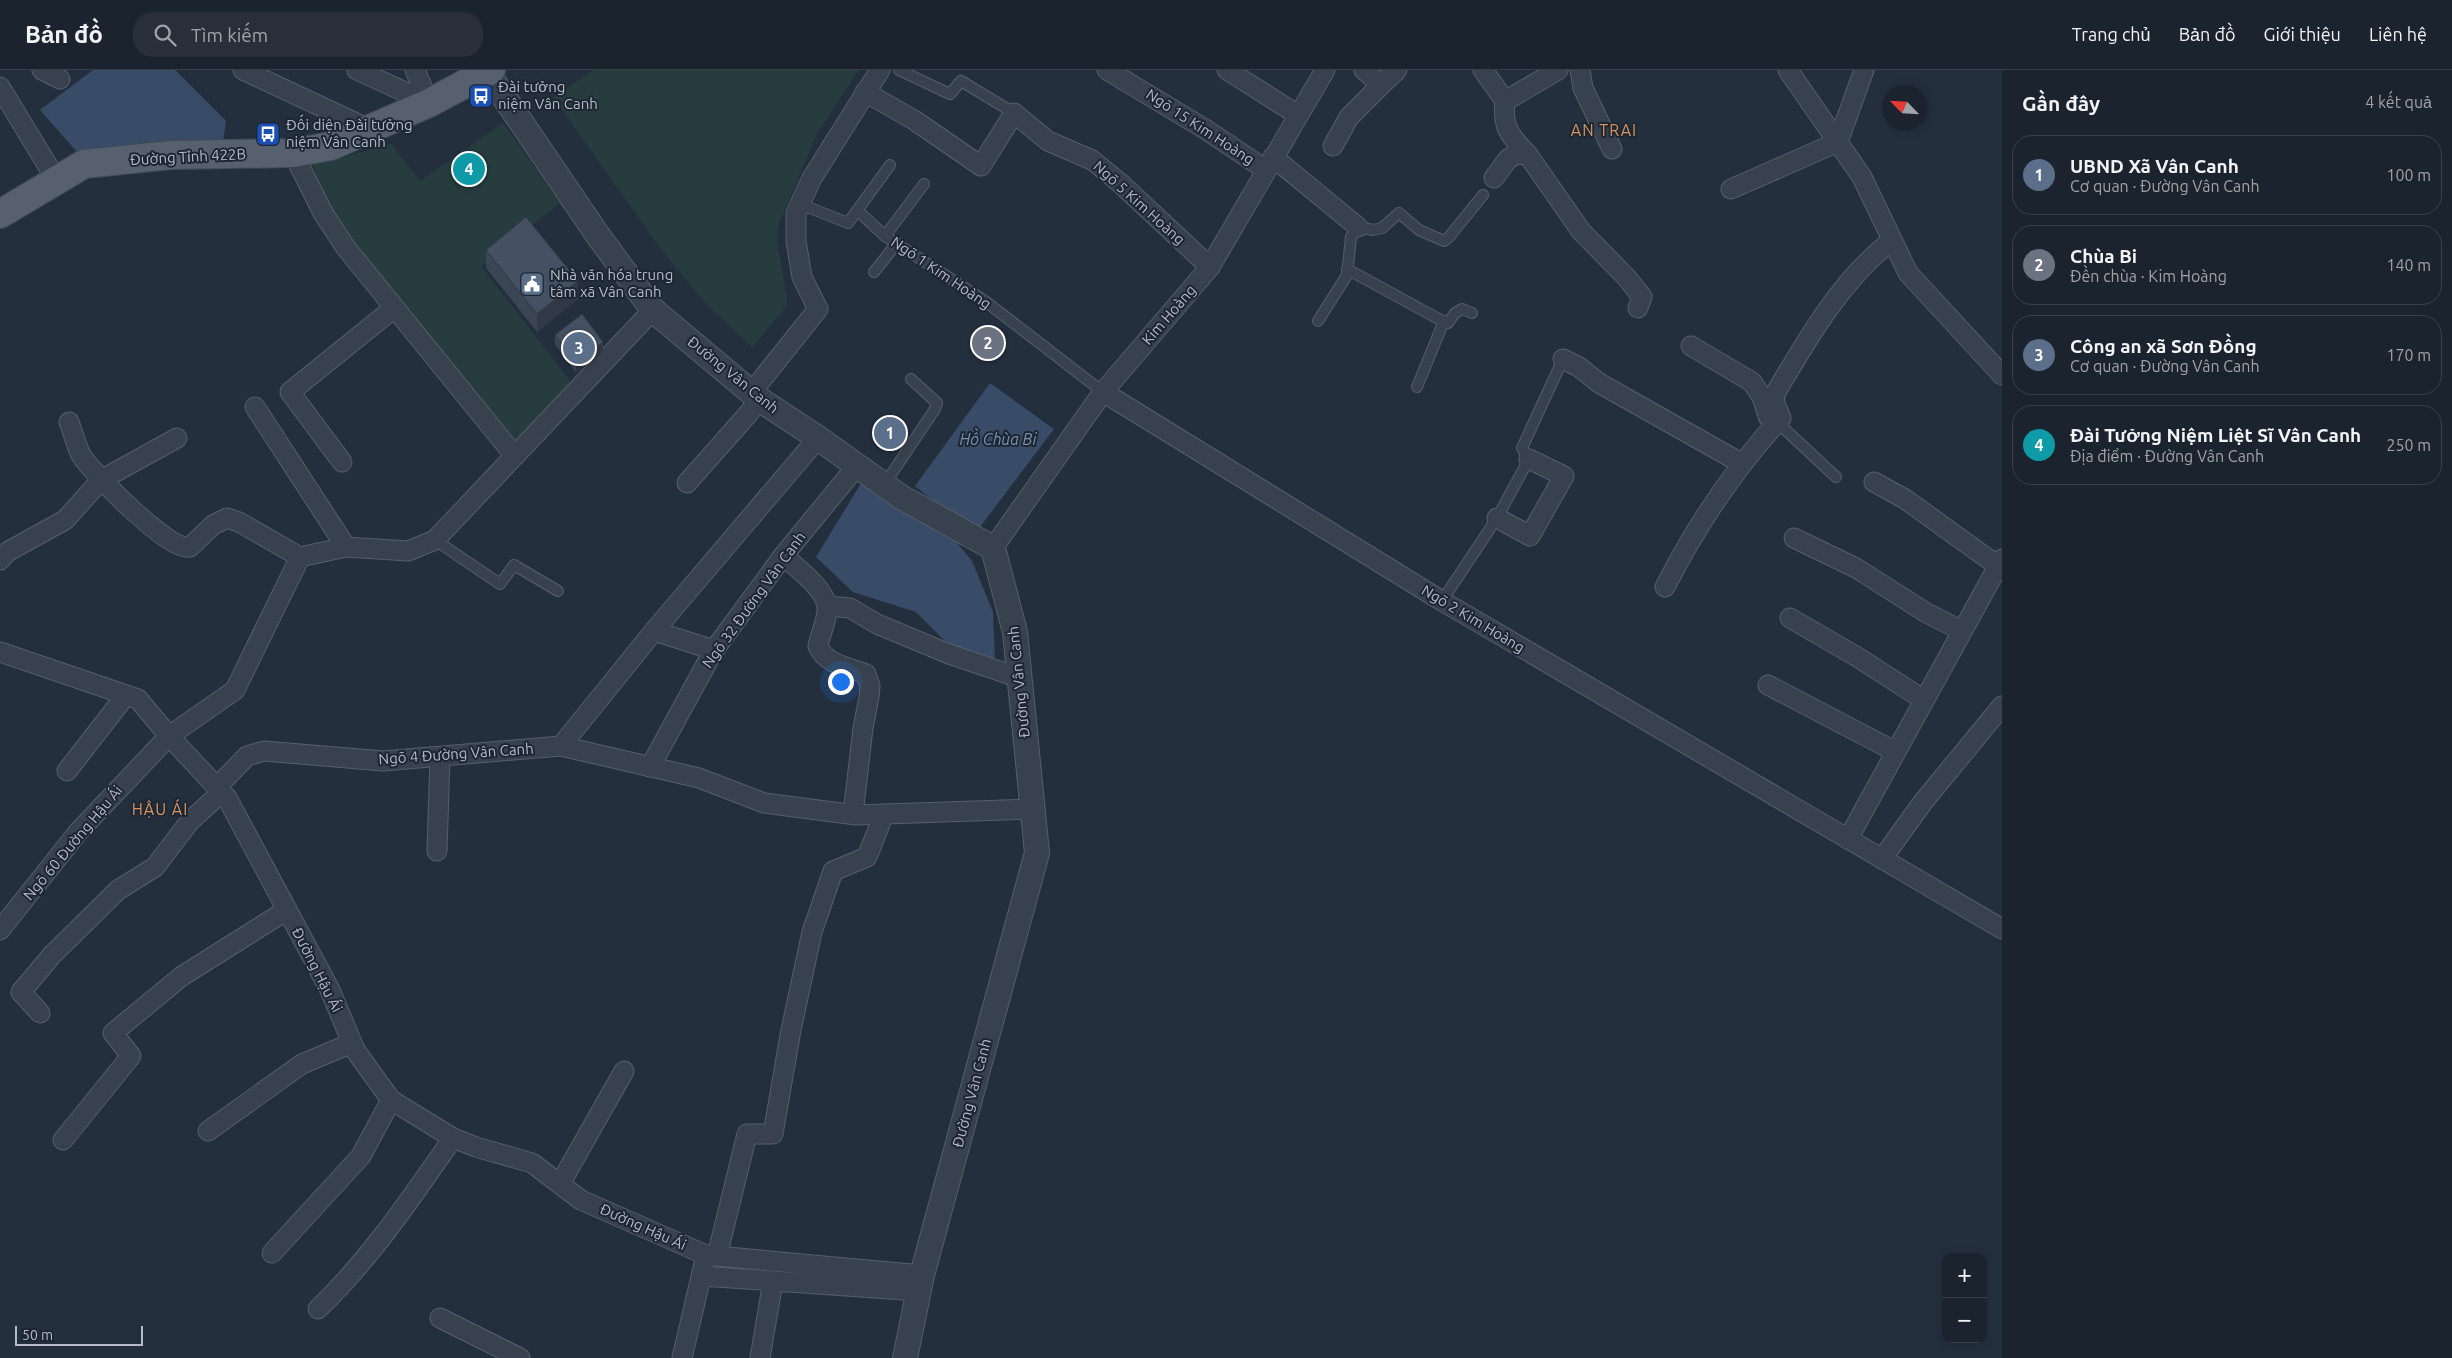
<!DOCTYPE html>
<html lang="vi">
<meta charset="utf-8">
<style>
:root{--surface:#1b232e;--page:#282f3a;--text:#f1f3f6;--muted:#a0a4aa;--line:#39404a;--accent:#ea580c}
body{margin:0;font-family:Ubuntu,sans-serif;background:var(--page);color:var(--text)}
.controls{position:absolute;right:15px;bottom:15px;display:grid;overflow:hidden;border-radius:10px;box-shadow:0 2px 8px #0003}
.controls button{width:45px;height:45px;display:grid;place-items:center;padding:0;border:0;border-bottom:1px solid var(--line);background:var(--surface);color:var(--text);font:25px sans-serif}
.compass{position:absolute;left:1882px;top:15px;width:45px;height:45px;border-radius:50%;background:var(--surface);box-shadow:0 2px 8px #0003;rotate:295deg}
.scale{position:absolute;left:15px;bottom:12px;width:128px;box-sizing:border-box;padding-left:5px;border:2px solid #b4bcc9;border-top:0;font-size:14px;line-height:18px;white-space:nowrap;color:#b4bcc9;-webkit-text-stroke:4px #1d2633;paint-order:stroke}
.you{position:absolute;left:840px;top:611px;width:18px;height:18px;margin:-12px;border:4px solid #fff;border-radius:50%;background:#1a73e8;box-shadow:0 0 0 8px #1a73e833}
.badge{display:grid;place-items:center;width:32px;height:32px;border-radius:50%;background:var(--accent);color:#fff;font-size:16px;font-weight:700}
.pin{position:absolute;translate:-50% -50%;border:2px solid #fff;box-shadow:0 1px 5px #0006}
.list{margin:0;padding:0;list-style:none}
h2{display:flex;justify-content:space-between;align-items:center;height:65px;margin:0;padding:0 20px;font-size:21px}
h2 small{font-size:16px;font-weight:400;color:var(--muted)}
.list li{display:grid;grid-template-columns:32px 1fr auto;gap:15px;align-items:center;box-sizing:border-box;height:80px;margin:0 10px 10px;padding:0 10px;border:1px solid var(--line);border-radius:20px}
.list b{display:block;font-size:19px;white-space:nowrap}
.list p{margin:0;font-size:16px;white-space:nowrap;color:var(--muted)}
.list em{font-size:16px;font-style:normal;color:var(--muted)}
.icon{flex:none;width:28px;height:28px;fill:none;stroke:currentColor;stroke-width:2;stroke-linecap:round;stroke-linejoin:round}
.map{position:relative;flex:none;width:2002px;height:1288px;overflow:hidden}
header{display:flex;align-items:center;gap:30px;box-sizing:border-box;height:70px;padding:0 25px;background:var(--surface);border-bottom:1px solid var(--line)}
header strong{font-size:24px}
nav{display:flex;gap:28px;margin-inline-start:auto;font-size:18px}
.search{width:350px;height:45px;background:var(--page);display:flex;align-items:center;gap:12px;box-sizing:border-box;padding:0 18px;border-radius:20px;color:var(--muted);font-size:19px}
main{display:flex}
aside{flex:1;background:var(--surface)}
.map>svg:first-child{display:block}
.green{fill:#263c3f}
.water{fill:#394c67}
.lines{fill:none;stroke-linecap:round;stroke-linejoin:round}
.service-casing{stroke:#565f6c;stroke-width:12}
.minor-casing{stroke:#565f6c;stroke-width:21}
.tertiary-casing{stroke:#565f6c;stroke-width:26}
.primary-casing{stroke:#414a57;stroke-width:30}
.service{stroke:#38414e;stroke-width:10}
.minor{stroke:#38414e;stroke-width:19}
.tertiary{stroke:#38414e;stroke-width:24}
.primary{stroke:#56606e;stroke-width:28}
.wall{fill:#3b4654}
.shaded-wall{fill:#303945}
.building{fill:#455162;stroke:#303945}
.labels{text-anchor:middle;stroke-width:4;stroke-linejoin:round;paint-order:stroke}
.poi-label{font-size:15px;fill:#b4bcc9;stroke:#1d2633;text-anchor:start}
.street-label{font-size:15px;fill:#b4bcc9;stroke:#1d2633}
.neighbourhood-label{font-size:16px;letter-spacing:1px;fill:#d59563;stroke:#1d2633}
.water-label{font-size:16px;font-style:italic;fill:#7c92b1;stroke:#1d2633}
</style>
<header>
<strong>Bản đồ</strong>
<div class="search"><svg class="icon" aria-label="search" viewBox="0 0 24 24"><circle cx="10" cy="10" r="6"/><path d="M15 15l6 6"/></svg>Tìm kiếm</div>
<nav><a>Trang chủ</a><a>Bản đồ</a><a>Giới thiệu</a><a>Liên hệ</a></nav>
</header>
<main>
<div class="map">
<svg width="2002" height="1288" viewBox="0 0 2002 1288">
<rect width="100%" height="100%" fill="#242f3e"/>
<g class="green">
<polygon points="594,0 859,0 818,62 778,156 777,171 787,228 786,237 752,277 707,235 660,178 553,27"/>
<polygon points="503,53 560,133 481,196 575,317 515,376 328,141 312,94 345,87 391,73 420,111"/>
</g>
<g class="water">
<polygon points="93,0 175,0 226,51 223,72 78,83 40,40"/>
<polygon points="990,313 1054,359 974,465 915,416"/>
<polygon points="863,410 954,469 972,491 993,542 995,592 949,575 916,542 853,522 816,487"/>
</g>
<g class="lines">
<g class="service-casing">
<g id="service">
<polyline points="899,0 950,24 961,11 1014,43"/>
<polyline points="800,134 848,153 890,95"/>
<polyline points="858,141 885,166 985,231 1103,322"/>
<polyline points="885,166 924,114"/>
<polyline points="1347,199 1446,253 1448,253 1455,243 1462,239 1472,243"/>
<polyline points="874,202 897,173"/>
<polyline points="1318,251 1347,205 1351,167 1358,157 1373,160 1382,158 1399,143 1419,160 1444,171 1449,167 1483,125"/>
<polyline points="1417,317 1444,251"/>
<polyline points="1777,352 1836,407"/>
<polyline points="884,415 935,339 937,333 911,309"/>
<polyline points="435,470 500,514 514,495 558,521"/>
<polyline points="1442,531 1497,448 1529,389 1522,378 1563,289"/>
</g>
</g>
<g class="minor-casing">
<g id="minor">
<polyline points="42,0 60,9"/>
<polyline points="243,0 369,59"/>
<polyline points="357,0 429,33"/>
<polyline points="415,0 429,33"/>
<polyline points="1107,0 1205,59 1266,100"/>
<polyline points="1227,0 1298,45"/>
<polyline points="1364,0 1381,15 1397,0"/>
<polyline points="1483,0 1505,31 1558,0"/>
<polyline points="1580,0 1583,18 1612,79"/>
<polyline points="1788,0 1862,107 1908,203 2002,305"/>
<polyline points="0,17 57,111"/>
<polyline points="865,22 914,50 981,96 1014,43 1048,71 1092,90 1120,113 1210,197"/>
<path d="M1505 31C1502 58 1510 66 1528 85"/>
<polyline points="1333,76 1349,47 1381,15"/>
<polyline points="293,83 323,143 346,178 514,385"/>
<polyline points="1273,87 1358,157"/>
<polyline points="1494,108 1508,89 1516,84 1528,85 1581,161 1627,208 1642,227 1638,238"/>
<polyline points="1731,119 1838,72 1864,0"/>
<polyline points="1691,276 1752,312 1762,327 1768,346 1772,348"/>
<polyline points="1563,289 1579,297 1599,313 1741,393"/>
<polyline points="1103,322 1442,531 2002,859"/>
<polyline points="751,323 818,239 802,207 796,171 796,143 812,108 880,0"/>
<polyline points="255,337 346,477 408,481 435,470 653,240"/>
<path d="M69 352C73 362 76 375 81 385 92 403 172 484 190 477L213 455 227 448 239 452 300 487"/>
<polyline points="342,392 290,322 394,238"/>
<polyline points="1874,412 1905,429 1998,496"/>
<polyline points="687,413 749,343 759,329"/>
<polyline points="1497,448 1530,466 1564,406 1529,389"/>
<polyline points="1794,468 1856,498 1925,542 1962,561"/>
<polyline points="993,478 1103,322 1210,197 1325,0"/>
<path d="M783 486C796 497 825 518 827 537 828 549 820 564 818 576 825 594 850 598 866 604L870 616 869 627 863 658 853 744"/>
<polyline points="0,490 7,482 65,450 101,410 177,368"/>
<path d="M1665 517C1696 456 1735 398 1781 348L1774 331 1776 322C1808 268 1841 210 1891 171"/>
<polyline points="827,536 850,538 877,554 949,584 1020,608"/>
<polyline points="1790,548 1859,588 1924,630"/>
<polyline points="654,561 714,580"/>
<polyline points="0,582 138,629 169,666 227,728 330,920 355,980 391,1030 453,1068 476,1077 532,1093 581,1130 706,1185 922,1205"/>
<polyline points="1768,615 1896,682"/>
<polyline points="561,676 654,561 818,368"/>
<polyline points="650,697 714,580 783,486 856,397"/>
<polyline points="67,701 126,625"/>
<polyline points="216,718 247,686 264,681 383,691 561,676 699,708 764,733 856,745 1032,739"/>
<polyline points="1848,769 2002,489"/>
<polyline points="437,781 440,687"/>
<polyline points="1882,789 1923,732 2002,636"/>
<polyline points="0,860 79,761 169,666 235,620 300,487 346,477"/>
<polyline points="40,943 21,922 52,885 118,820 155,797 190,751 221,723"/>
<polyline points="208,1061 302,994 352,973"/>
<polyline points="63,1070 131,986 113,963 182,906 287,840"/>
<polyline points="560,1114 624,1001"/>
<polyline points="272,1183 361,1086 391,1030"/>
<polyline points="717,1186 747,1064 773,1064 791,960 812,862 833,801 867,787 884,744"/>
<polyline points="701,1206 919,1221"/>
<path d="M318 1239C371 1188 411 1128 453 1068"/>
<polyline points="440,1248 520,1288"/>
<polyline points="682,1288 704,1194"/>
<polyline points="760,1288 773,1211"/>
</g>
</g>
<g class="tertiary-casing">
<polyline id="tertiary" points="487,2 599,167 653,240 759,329 818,368 901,427 993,478 1015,562 1037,783 922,1205 905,1288"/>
</g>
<g class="primary-casing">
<polyline id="primary" points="0,144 84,94 171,85 293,83 331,76 429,33 491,0"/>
</g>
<use href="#service" class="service"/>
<use href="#minor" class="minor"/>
<use href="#tertiary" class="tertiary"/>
<use href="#primary" class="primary"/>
</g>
<g class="wall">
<polygon points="486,180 578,229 537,262 486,198"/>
<polygon points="555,265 603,281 576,303 555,275"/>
</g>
<g class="shaded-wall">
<polygon points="578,211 578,229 537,262 537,244"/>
<polygon points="603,272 603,281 576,303 576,293"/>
</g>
<g class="building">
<polygon points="526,147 578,211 537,244 486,180"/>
<polygon points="582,244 603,272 576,293 555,265"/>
</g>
<defs>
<g id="bus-square" transform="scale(1.25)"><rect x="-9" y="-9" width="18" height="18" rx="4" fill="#1a4fb4" stroke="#1d2633"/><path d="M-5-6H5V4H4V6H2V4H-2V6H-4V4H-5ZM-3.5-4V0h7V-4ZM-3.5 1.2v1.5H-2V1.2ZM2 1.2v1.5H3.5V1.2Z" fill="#fff"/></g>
<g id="civic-square" transform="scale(1.25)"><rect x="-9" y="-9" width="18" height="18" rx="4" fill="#5c6f8a" stroke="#1d2633"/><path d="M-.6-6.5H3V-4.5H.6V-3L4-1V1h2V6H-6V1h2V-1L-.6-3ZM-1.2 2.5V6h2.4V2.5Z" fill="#fff"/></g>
</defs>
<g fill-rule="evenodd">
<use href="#bus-square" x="481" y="26"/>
<use href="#bus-square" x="268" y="64"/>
<use href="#civic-square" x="532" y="214"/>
</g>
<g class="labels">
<g class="poi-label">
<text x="498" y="22">Đài tưởng<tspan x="498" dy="17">niệm Vân Canh</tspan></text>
<text x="286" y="60">Đối diện Đài tưởng<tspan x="286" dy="17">niệm Vân Canh</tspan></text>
<text x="550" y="210">Nhà văn hóa trung<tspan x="550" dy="17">tâm xã Vân Canh</tspan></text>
</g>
<g class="street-label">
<text transform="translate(1200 57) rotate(33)" y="5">Ngõ 15 Kim Hoàng</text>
<text transform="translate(188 87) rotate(-3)" y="5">Đường Tỉnh 422B</text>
<text transform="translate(1139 133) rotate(42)" y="5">Ngõ 5 Kim Hoàng</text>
<text transform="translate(941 203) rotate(34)" y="5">Ngõ 1 Kim Hoàng</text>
<text transform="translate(1169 245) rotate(-49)" y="5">Kim Hoàng</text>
<text transform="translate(733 305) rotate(39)" y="5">Đường Vân Canh</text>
<text transform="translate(754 530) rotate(-54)" y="5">Ngõ 32 Đường Vân Canh</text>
<text transform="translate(1473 549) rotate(31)" y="5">Ngõ 2 Kim Hoàng</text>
<text transform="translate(1019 612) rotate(-96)" y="5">Đường Vân Canh</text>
<text transform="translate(456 684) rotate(-4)" y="5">Ngõ 4 Đường Vân Canh</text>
<text transform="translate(73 773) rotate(-50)" y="5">Ngõ 60 Đường Hậu Ái</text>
<text transform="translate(317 900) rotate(63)" y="5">Đường Hậu Ái</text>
<text transform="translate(972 1023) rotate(-75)" y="5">Đường Vân Canh</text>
<text transform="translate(643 1157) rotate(24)" y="5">Đường Hậu Ái</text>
</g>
<g class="neighbourhood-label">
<text x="1604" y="66">AN TRAI</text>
<text x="160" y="745">HẬU ÁI</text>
</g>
<g class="water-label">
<text x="998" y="375">Hồ Chùa Bi</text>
</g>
</g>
</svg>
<div class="controls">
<button>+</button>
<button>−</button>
</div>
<svg class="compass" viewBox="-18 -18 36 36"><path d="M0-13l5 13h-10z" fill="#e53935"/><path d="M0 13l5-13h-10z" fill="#a0a4aa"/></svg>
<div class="scale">50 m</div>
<div class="you"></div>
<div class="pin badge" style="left:890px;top:363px;background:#5c6f8a">1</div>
<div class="pin badge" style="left:988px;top:273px;background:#6b7280">2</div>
<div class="pin badge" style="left:579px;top:278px;background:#5c6f8a">3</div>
<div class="pin badge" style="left:469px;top:99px;background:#0f9aa8">4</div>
</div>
<aside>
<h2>Gần đây<small>4 kết quả</small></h2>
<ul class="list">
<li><span class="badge" style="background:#5c6f8a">1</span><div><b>UBND Xã Vân Canh</b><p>Cơ quan · Đường Vân Canh</p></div><em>100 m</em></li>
<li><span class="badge" style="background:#6b7280">2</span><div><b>Chùa Bi</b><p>Đền chùa · Kim Hoàng</p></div><em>140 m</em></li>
<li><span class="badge" style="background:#5c6f8a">3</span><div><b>Công an xã Sơn Đồng</b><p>Cơ quan · Đường Vân Canh</p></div><em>170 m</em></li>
<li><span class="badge" style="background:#0f9aa8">4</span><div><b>Đài Tưởng Niệm Liệt Sĩ Vân Canh</b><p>Địa điểm · Đường Vân Canh</p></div><em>250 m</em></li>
</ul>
</aside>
</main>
